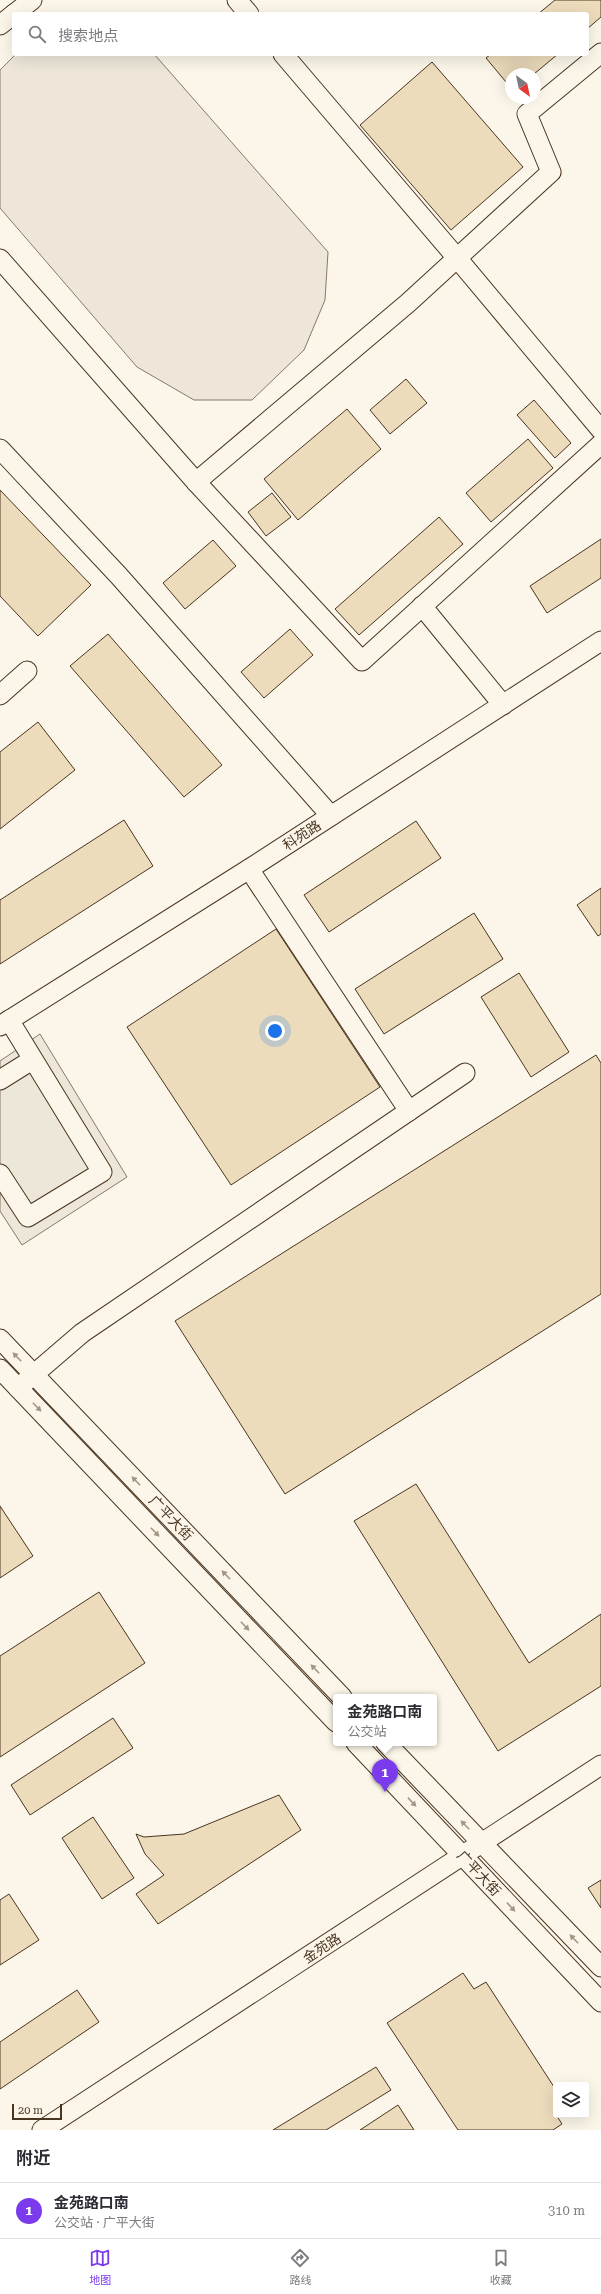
<!DOCTYPE html>
<html lang="zh">
<meta charset="utf-8">
<style>
:root{--surface:#fff;--page:#f2f2f3;--text:#2b2b33;--muted:#7c7c81;--line:#e1e1e2;--accent:#7c3aed}
body{margin:0;font-family:"Roboto Serif","Noto Sans SC",serif;background:var(--page);color:var(--text)}
.controls{position:absolute;right:12px;bottom:12px;display:grid;overflow:hidden;border-radius:4px;box-shadow:0 4px 16px #0002}
.controls button{width:36px;height:36px;display:grid;place-items:center;padding:0;border:0;border-bottom:1px solid var(--line);background:var(--surface);color:var(--text);font:20px sans-serif}
.compass{position:absolute;left:505px;top:68px;width:36px;height:36px;border-radius:50%;background:var(--surface);box-shadow:0 4px 16px #0002;rotate:147deg}
.scale{position:absolute;left:12px;bottom:10px;width:50px;box-sizing:border-box;padding-left:4px;border:2px solid #4a3520;border-top:0;font-size:11px;line-height:14px;white-space:nowrap;color:#4a3520;-webkit-text-stroke:3px #fbf6e9;paint-order:stroke}
.you{position:absolute;left:275px;top:1031px;width:14px;height:14px;margin:-10px;border:3px solid #fff;border-radius:50%;background:#1a73e8;box-shadow:0 0 0 6px #1a73e833}
.badge{display:grid;place-items:center;width:26px;height:26px;border-radius:50%;background:var(--accent);color:#fff;font-size:13px;font-weight:700}
.pin{position:absolute;translate:-50% -33px;filter:drop-shadow(0 1px 2px #0008)}
.pin::after{content:'';position:absolute;top:21px;width:14px;height:12px;background:inherit;clip-path:polygon(0 0,100% 0,50% 100%)}
.popup{position:absolute;left:333px;top:1694px;width:104px;height:52px;box-sizing:border-box;display:grid;place-content:center;border-radius:4px;background:var(--surface);filter:drop-shadow(0 1px 3px #0005);font-size:13px;white-space:nowrap;color:var(--muted)}
.popup b{font-size:15px;color:var(--text)}
.popup::after{content:'';position:absolute;left:50%;top:100%;margin-left:-8px;border:8px solid transparent;border-top-color:var(--surface)}
.list{margin:0;padding:0;list-style:none}
h2{display:flex;justify-content:space-between;align-items:center;height:52px;margin:0;padding:0 16px;font-size:17px}
h2 small{font-size:13px;font-weight:400;color:var(--muted)}
.list li{display:grid;grid-template-columns:26px 1fr auto;gap:12px;align-items:center;box-sizing:border-box;height:56px;padding:0 16px;border-top:1px solid var(--line)}
.list b{display:block;font-size:15px;white-space:nowrap}
.list p{margin:0;font-size:13px;white-space:nowrap;color:var(--muted)}
.list em{font-size:13px;font-style:normal;color:var(--muted)}
.icon{flex:none;width:22px;height:22px;fill:none;stroke:currentColor;stroke-width:2;stroke-linecap:round;stroke-linejoin:round}
.map{position:relative;flex:none;width:601px;height:2130px;overflow:hidden}
.search{position:absolute;background:var(--surface);box-shadow:0 4px 16px #0002;left:12px;right:12px;top:12px;height:44px;display:flex;align-items:center;gap:10px;box-sizing:border-box;padding:0 14px;border-radius:4px;color:var(--muted);font-size:15px}
.sheet{height:108px;background:var(--surface)}
nav{display:flex;justify-content:space-around;align-items:center;box-sizing:border-box;height:56px;border-top:1px solid var(--line);background:var(--surface);font-size:11px;color:var(--muted)}
nav a{display:grid;justify-items:center;gap:2px}
nav .on{color:var(--accent)}
.map>svg:first-child{display:block}
.green{fill:#ede6d9;stroke:#887966}
.parking{fill:#ede7d9;stroke:#887966}
.building{fill:#ecdcbc;stroke:#4a3520}
.lines{fill:none;stroke-linecap:round;stroke-linejoin:round}
.minor-casing{stroke:#4a3520;stroke-width:21}
.minor{stroke:#fbf6e9;stroke-width:19}
.oneway{fill:#a29684}
.labels{text-anchor:middle;stroke-width:3;stroke-linejoin:round;paint-order:stroke}
.street-label{font-size:14px;fill:#4a3520;stroke:#fbf6e9}
</style>
<div class="map">
<svg width="601" height="2130" viewBox="0 0 601 2130">
<rect width="100%" height="100%" fill="#fbf6e9"/>
<polygon class="green" points="16,54 154,54 328,252 325,300 304,350 252,400 194,400 137,367 0,208 0,70"/>
<polygon class="parking" points="40,1034 127,1177 22,1245 0,1211 0,1061"/>
<g class="building">
<polygon points="555,0 601,0 601,17 587,29 587,14 538,14"/>
<polygon points="491,54 558,54 534,74 511,74 511,88 486,58"/>
<polygon points="432,62 523,167 451,230 360,125"/>
<polygon points="406,379 427,403 390,434 370,410"/>
<polygon points="534,400 571,443 555,458 517,415"/>
<polygon points="347,409 381,449 298,520 264,479"/>
<polygon points="528,439 553,468 491,522 466,493"/>
<polygon points="0,490 91,585 38,636 0,596"/>
<polygon points="272,493 291,517 266,536 248,512"/>
<polygon points="439,517 463,544 359,635 335,609"/>
<polygon points="601,539 601,578 547,613 530,586"/>
<polygon points="213,540 236,566 185,609 163,583"/>
<polygon points="290,629 313,655 264,698 241,672"/>
<polygon points="108,634 222,765 184,797 70,666"/>
<polygon points="38,722 75,770 0,829 0,752"/>
<polygon points="124,820 153,866 0,964 0,900"/>
<polygon points="416,821 441,858 329,932 304,895"/>
<polygon points="601,888 601,934 598,936 577,905"/>
<polygon points="474,913 503,959 384,1034 355,989"/>
<polygon points="276,929 380,1087 231,1185 127,1027"/>
<polygon points="519,973 569,1052 531,1077 481,997"/>
<polygon points="596,1055 601,1063 601,1294 285,1494 175,1321"/>
<polygon points="416,1484 529,1663 601,1614 601,1686 498,1751 354,1521"/>
<polygon points="0,1506 33,1556 0,1578"/>
<polygon points="99,1592 145,1663 0,1757 0,1656"/>
<polygon points="113,1718 133,1748 30,1815 11,1785"/>
<polygon points="279,1795 301,1830 158,1924 136,1894 164,1875 145,1854 136,1834 144,1837 184,1834"/>
<polygon points="93,1817 134,1878 102,1899 62,1838"/>
<polygon points="601,1880 601,1908 588,1888"/>
<polygon points="9,1894 39,1940 0,1965 0,1900"/>
<polygon points="463,1973 474,1989 486,1982 556,2090 555,2113 562,2124 553,2130 458,2130 387,2023"/>
<polygon points="77,1990 99,2022 0,2089 0,2042"/>
<polygon points="376,2067 391,2090 326,2130 273,2130"/>
<polygon points="398,2105 414,2130 360,2130"/>
</g>
<g class="lines">
<g class="minor-casing">
<g id="minor">
<polyline points="237,0 249,14"/>
<polyline points="14,14 32,0"/>
<polyline points="0,25 14,14"/>
<polyline points="283,54 457,258 601,430"/>
<polyline points="0,259 196,482 362,661 601,444"/>
<polyline points="0,449 119,576 331,816"/>
<polyline points="196,482 408,303 551,172 527,114 601,53"/>
<polyline points="422,606 503,705"/>
<polyline points="0,695 27,671"/>
<polyline points="249,869 409,1111"/>
<polyline points="0,1026 249,869 601,641"/>
<polyline points="0,1080 32,1060"/>
<polyline points="0,1174 28,1217 102,1172 9,1020"/>
<polyline points="0,1339 342,1697"/>
<polyline points="0,1369 336,1722"/>
<polyline points="18,1388 82,1333 465,1073"/>
<polyline points="356,1743 601,2002"/>
<polyline points="386,1743 601,1967"/>
<polyline points="42,2130 601,1765"/>
</g>
</g>
<use href="#minor" class="minor"/>
</g>
<defs><path id="oneway-solid" d="M-6-.8H1V-3.2L6.5 0L1 3.2V.8H-6Z"/></defs>
<g class="oneway">
<use href="#oneway-solid" transform="translate(17 1357) rotate(-134)"/>
<use href="#oneway-solid" transform="translate(37 1407) rotate(46)"/>
<use href="#oneway-solid" transform="translate(136 1481) rotate(-134)"/>
<use href="#oneway-solid" transform="translate(155 1532) rotate(46)"/>
<use href="#oneway-solid" transform="translate(226 1575) rotate(-134)"/>
<use href="#oneway-solid" transform="translate(245 1626) rotate(46)"/>
<use href="#oneway-solid" transform="translate(315 1669) rotate(-134)"/>
<use href="#oneway-solid" transform="translate(412 1802) rotate(47)"/>
<use href="#oneway-solid" transform="translate(465 1825) rotate(-134)"/>
<use href="#oneway-solid" transform="translate(511 1907) rotate(47)"/>
<use href="#oneway-solid" transform="translate(574 1939) rotate(-134)"/>
</g>
<g class="labels">
<g class="street-label">
<text transform="translate(302 835) rotate(-33)" y="5">科苑路</text>
<text transform="translate(171 1518) rotate(46)" y="5">广平大街</text>
<text transform="translate(479 1873) rotate(47)" y="5">广平大街</text>
<text transform="translate(322 1948) rotate(-33)" y="5">金苑路</text>
</g>
</g>
</svg>
<div class="controls">
<button><svg class="icon" aria-label="layers" viewBox="0 0 24 24"><path d="M12 4l9 5-9 5-9-5zM3 14l9 5 9-5"/></svg></button>
</div>
<svg class="compass" viewBox="-18 -18 36 36"><path d="M0-13l5 13h-10z" fill="#e53935"/><path d="M0 13l5-13h-10z" fill="#7c7c81"/></svg>
<div class="scale">20 m</div>
<div class="you"></div>
<div class="pin badge" style="left:385px;top:1792px">1</div>
<div class="popup"><b>金苑路口南</b>公交站</div>
<div class="search"><svg class="icon" aria-label="search" viewBox="0 0 24 24"><circle cx="10" cy="10" r="6"/><path d="M15 15l6 6"/></svg>搜索地点</div>
</div>
<section class="sheet">
<h2>附近<small></small></h2>
<ul class="list">
<li><span class="badge">1</span><div><b>金苑路口南</b><p>公交站 · 广平大街</p></div><em>310 m</em></li>
</ul>
</section>
<nav>
<a class="on"><svg class="icon" aria-label="map" viewBox="0 0 24 24"><path d="M3 6l6-2 6 2 6-2v14l-6 2-6-2-6 2zM9 4v14M15 6v14"/></svg>地图</a>
<a><svg class="icon" aria-label="directions" viewBox="0 0 24 24"><path d="M12 3l9 9-9 9-9-9zM9 14v-3h6M13 9l2 2-2 2"/></svg>路线</a>
<a><svg class="icon" aria-label="saved" viewBox="0 0 24 24"><path d="M7 4h10v16l-5-4-5 4z"/></svg>收藏</a>
</nav>
